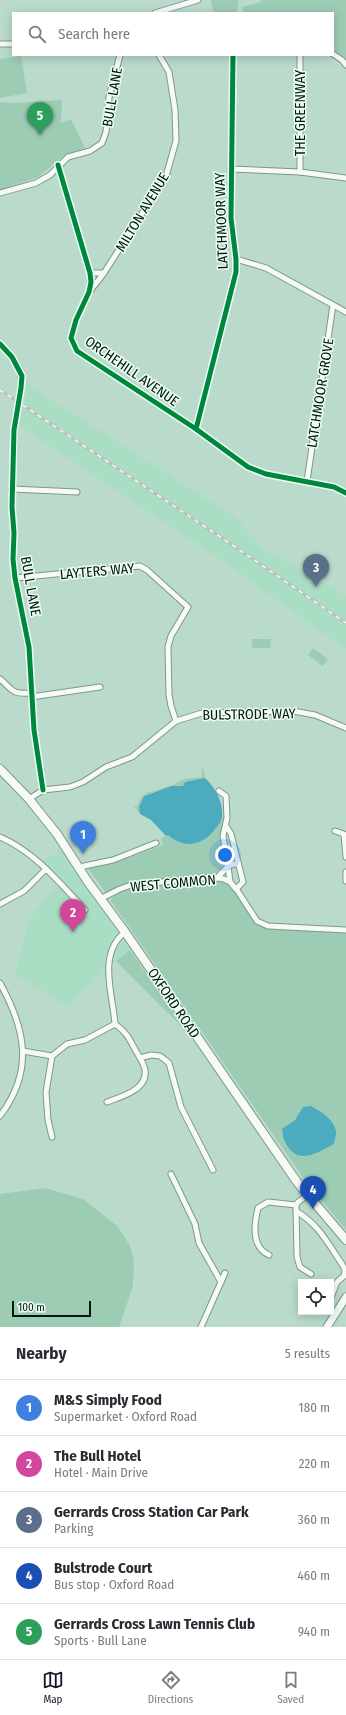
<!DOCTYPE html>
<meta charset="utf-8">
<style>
:root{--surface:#fff;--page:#f7f7f7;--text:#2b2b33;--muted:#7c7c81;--line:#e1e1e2;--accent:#111827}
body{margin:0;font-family:"Fira Sans Condensed",sans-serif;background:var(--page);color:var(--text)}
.controls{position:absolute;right:12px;bottom:12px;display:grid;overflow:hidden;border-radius:0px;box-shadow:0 2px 10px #0003}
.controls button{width:36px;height:36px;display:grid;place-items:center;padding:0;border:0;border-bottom:1px solid var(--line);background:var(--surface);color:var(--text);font:20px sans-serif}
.scale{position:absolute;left:12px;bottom:10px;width:79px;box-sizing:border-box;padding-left:4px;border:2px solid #02170d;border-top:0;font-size:11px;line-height:14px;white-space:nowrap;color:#02170d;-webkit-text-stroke:3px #edfef5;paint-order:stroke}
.you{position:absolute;left:225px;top:855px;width:14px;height:14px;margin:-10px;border:3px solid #fff;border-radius:50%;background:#1a73e8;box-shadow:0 0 0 6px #1a73e833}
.badge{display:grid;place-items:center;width:26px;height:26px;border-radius:50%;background:var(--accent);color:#fff;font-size:13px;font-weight:700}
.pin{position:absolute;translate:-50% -33px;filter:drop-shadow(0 1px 2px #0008)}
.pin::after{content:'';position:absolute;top:21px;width:14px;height:12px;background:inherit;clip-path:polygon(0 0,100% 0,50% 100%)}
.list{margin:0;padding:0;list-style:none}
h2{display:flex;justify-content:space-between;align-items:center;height:52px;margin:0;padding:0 16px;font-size:17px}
h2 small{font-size:13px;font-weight:400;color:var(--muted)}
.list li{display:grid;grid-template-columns:26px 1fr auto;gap:12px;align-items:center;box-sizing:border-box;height:56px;padding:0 16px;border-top:1px solid var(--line)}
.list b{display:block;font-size:15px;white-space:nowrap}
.list p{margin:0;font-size:13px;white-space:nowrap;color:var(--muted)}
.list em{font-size:13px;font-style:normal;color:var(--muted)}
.icon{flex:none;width:22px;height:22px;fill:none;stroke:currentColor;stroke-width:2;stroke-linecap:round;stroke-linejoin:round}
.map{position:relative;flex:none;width:346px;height:1327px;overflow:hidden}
.search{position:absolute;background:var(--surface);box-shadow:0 2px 10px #0003;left:12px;right:12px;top:12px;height:44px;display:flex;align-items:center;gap:10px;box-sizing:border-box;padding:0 14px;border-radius:0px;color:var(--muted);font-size:15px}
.sheet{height:332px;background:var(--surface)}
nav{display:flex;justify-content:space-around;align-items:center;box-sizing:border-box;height:56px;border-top:1px solid var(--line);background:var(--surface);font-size:11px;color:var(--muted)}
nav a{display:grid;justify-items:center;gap:2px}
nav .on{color:var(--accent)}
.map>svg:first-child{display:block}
.built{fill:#a9ddc4}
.green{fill:#9dccb5;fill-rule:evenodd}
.water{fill:#4cabbe}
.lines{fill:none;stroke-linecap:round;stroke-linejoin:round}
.street-casing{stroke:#7f988c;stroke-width:7}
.secondary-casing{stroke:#7f988c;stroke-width:9}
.primary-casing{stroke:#7f988c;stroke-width:10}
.street{stroke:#f5faf7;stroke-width:5}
.secondary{stroke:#f5faf7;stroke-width:7}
.primary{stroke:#f5faf7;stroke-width:8}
.rail-casing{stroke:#b8c1bd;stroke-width:3}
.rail{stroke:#edfef5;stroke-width:1.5;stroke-dasharray:4.5;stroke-linecap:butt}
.street-bridge-casing{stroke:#7f988c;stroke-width:7;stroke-linecap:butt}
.street-bridge{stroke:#f5faf7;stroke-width:5}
.cycleway-casing{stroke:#edfef5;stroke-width:8}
.cycleway{stroke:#00873e;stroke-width:5}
.labels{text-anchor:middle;stroke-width:3;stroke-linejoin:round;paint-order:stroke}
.street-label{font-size:14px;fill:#02170d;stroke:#edfef5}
</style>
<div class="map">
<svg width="346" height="1327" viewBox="0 0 346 1327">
<rect width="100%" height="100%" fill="#badbcb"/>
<g class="built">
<polygon points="27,384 236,518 265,551 308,573 346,597 346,649 204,548 19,425"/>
<polygon points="60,850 130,950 105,970 68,1006 15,975 29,923 37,908 63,881 42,861"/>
</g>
<g class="green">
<polygon points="211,0 237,0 239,2 237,8 237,13 240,13 217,13 213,11"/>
<polygon points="263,0 346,0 346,64 340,55 333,51 333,13 243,13 243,7 260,2"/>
<polygon points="21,56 27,93 0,98 0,59"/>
<polygon points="62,100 61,123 71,119 85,148 62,157 38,177 0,190 0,102 15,103"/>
<polygon points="252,639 271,639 270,648 252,648"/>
<polygon points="313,648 328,659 323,666 308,655"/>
<path d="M202 764 205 778 185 782 183 786C175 786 149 791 144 797 140 801 140 809 140 814L134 807 137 806 140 799 146 793 173 785 183 779 202 777Z"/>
<path d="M222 817 225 818 221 837 225 865 215 875 133 883 106 893 87 867 115 863 163 845 161 838 168 835C189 854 213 840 222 817Z"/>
<path d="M214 880C233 882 238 897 248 912 252 917 261 924 267 927 272 931 334 931 346 931V1230L304 1179 111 901C116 886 152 885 166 883 175 886 180 883 188 881 196 879 206 880 214 880ZM311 1106C331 1117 332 1122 334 1144L316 1153 301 1157 282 1130Z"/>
<polygon points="130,950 185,1030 116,961"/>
<polygon points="45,1188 83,1199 117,1226 129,1244 134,1260 133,1286 119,1327 0,1327 0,1194"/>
</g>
<g class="water">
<path d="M205 778C215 787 224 803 222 817 221 821 219 825 216 828 204 845 185 850 168 835L166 836 151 820 140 814 139 807 144 796 172 786H183L185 782Z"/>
<path d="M311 1106C320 1111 334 1119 336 1131 337 1134 334 1140 334 1144 318 1152 301 1165 288 1147 284 1141 283 1137 282 1129L295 1120 303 1107Z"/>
</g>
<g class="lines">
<g class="street-casing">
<g id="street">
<polyline points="155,13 198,0"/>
<polyline points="0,44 13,44"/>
<polyline points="333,54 342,60 346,65"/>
<polyline points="300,55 300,172"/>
<polyline points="58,165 90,273 91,282 89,292 76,320 71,338 77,351 196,429 248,467 266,474 334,487 346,493"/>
<polyline points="231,169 300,172 346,178"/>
<polyline points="0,193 36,183 50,175 68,157 90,151 102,143 106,132 109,97 120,55"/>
<polyline points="236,259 266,268 346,312"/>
<polyline points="90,273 104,273"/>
<polyline points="90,291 104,273 166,176 176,141 175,110 169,72 159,55"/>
<path d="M0 344C12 357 24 369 21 388"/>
<polyline points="15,421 12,507 14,533 13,559 15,578 29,647 34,730 43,790"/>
<polyline points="196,429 236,272 236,259 231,218 233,55"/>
<polyline points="307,481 333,305"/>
<polyline points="12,489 77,492"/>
<polyline points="15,578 140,566 147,570 188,607 171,636 168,647 169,695 171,706 176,721"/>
<path d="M0 679C14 691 11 694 31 693"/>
<polyline points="31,697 100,687"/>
<polyline points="29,799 43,790 70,787 83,782 106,767 132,757 176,721 202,713 293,711 315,715 346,728"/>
<polyline points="226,826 231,834 243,882 236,889"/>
<polyline points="335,831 344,834 346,857"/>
<path d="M0 837C35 852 60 883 85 910"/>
<polyline points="79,869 84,866 113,860 156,843"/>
<polyline points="346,872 346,881"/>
<polyline points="217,878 228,866 223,836 227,818 226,796 219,791"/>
<polyline points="230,882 228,866 238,863"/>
<polyline points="100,899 120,889 131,885 212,877 224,879 230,882 237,890 257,921 268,926 346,930"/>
<polyline points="0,904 24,891 46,869"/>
<path d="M0 983C26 1030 34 1071 0 1116"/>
<polyline points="23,1051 52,1056"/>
<path d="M52 1056 67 1044 85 1040 115 1024C113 995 97 954 125 932"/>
<polyline points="52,1056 46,1092 48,1120 52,1137"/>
<polyline points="140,1058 151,1055 160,1056 169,1063 181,1107 213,1170"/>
<path d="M107 1102C120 1097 148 1090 145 1070 144 1063 139 1057 136 1051 128 1037 128 1034 115 1024"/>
<polyline points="171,1174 195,1224 199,1243 221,1282"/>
<polyline points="308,1195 298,1202 296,1205 297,1257 300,1267 311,1274"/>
<path d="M296 1211C319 1225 327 1242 342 1264L345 1270 344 1276 337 1282 331 1297"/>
<path d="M269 1255C251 1247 254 1224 258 1208L268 1202 296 1205"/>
<polyline points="201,1327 225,1273"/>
</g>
</g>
<g class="secondary-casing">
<polyline id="secondary" points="327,1327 346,1297"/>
</g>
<g class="primary-casing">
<polyline id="primary" points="0,769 29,799 57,834 88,882 125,932 297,1182 346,1240"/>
</g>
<use href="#street" class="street"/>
<use href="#secondary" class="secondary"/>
<use href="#primary" class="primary"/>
<g class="rail-casing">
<polyline id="rail" points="0,390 222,538 346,623"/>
</g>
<use href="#rail" class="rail"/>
<g class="street-bridge-casing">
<polyline id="street-bridge" points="15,421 21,388"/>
</g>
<use href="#street-bridge" class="street-bridge"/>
<g class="cycleway-casing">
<g id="cycleway">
<polyline points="58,165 90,273 91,282 89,292 76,320 71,338 77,351 196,429 248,467 266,474 334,487 346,493"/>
<polyline points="0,344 12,357 22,376 21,388 14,430 12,507 14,533 13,559 15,578 29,647 34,730 43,790"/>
<polyline points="196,429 236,272 236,259 231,218 233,55"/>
</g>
</g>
<use href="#cycleway" class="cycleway"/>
</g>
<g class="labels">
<g class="street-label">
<text transform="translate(112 97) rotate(-80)" y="5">BULL LANE</text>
<text transform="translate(300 113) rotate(-90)" y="5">THE GREENWAY</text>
<text transform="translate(142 212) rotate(-59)" y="5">MILTON AVENUE</text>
<text transform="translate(221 221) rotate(-92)" y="5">LATCHMOOR WAY</text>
<text transform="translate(132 371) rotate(35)" y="5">ORCHEHILL AVENUE</text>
<text transform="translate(320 393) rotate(-81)" y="5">LATCHMOOR GROVE</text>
<text transform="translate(97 571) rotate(-5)" y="5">LAYTERS WAY</text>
<text transform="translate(31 586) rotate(80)" y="5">BULL LANE</text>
<text transform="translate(249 714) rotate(-1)" y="5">BULSTRODE WAY</text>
<text transform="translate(173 883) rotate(-5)" y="5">WEST COMMON</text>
<text transform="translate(174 1003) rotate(56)" y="5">OXFORD ROAD</text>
</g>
</g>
</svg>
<div class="controls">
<button><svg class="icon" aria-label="locate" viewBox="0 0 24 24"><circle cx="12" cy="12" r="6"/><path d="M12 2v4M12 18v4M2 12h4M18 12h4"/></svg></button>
</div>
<div class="scale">100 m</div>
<div class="you"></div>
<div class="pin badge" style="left:83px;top:854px;background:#3f7fe0">1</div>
<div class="pin badge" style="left:73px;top:932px;background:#d1479c">2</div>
<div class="pin badge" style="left:316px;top:587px;background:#5c6f8a">3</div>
<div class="pin badge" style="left:313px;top:1209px;background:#1a4fb4">4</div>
<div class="pin badge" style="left:40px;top:135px;background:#2e9e5b">5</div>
<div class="search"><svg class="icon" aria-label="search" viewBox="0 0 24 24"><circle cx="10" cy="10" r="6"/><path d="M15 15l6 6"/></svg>Search here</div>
</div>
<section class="sheet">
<h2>Nearby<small>5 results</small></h2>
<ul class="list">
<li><span class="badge" style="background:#3f7fe0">1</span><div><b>M&amp;S Simply Food</b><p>Supermarket · Oxford Road</p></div><em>180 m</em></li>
<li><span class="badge" style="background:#d1479c">2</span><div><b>The Bull Hotel</b><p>Hotel · Main Drive</p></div><em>220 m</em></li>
<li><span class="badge" style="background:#5c6f8a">3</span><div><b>Gerrards Cross Station Car Park</b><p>Parking</p></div><em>360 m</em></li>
<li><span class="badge" style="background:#1a4fb4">4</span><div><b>Bulstrode Court</b><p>Bus stop · Oxford Road</p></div><em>460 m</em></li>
<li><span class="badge" style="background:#2e9e5b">5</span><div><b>Gerrards Cross Lawn Tennis Club</b><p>Sports · Bull Lane</p></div><em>940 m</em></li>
</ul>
</section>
<nav>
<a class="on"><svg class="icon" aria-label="map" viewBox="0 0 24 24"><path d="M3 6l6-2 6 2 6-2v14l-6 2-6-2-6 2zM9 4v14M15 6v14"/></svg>Map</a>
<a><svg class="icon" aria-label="directions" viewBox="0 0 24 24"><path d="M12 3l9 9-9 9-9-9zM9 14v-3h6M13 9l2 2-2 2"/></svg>Directions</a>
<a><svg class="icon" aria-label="saved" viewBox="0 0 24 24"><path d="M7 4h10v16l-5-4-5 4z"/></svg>Saved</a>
</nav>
